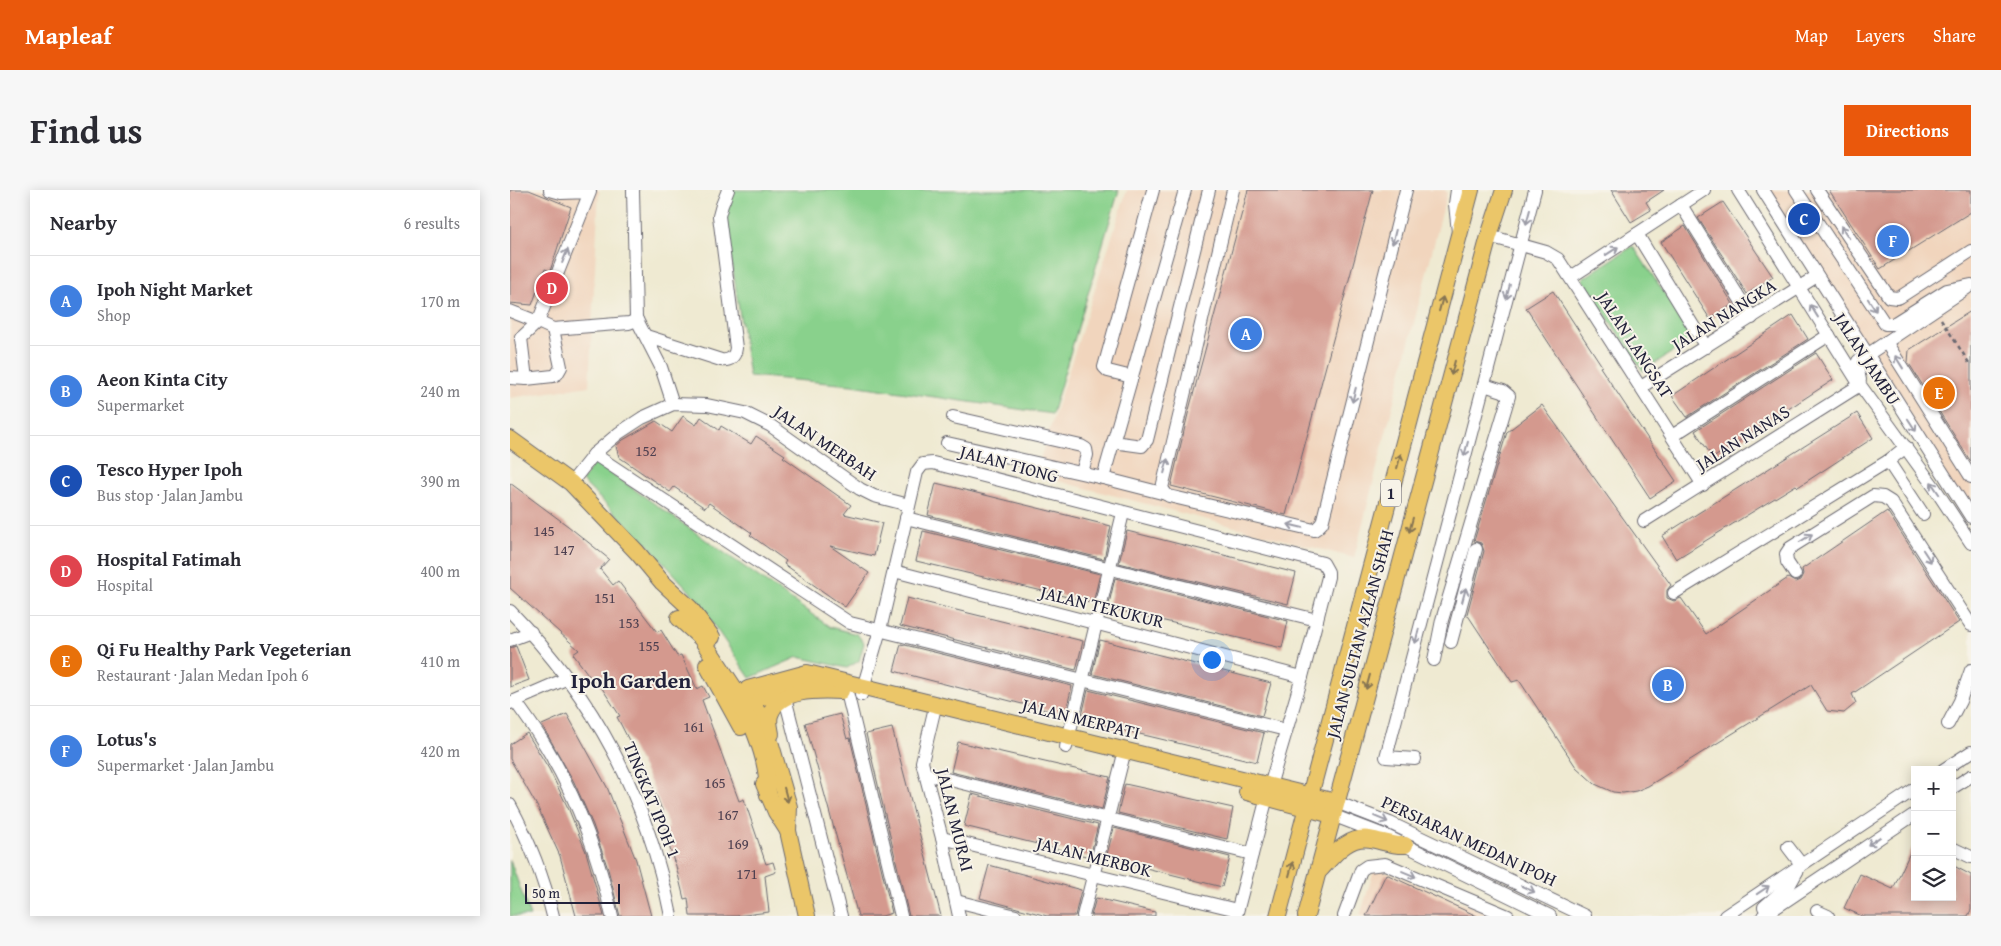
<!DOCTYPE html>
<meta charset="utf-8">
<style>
:root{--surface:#fff;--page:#f7f7f7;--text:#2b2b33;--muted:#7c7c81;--line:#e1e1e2;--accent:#ea580c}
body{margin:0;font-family:"Gentium Book Plus",serif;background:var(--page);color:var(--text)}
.controls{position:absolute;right:15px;bottom:15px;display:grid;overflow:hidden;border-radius:0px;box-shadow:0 2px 12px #0003}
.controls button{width:45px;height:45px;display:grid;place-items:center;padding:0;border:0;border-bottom:1px solid var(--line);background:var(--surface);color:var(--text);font:25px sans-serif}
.scale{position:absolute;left:15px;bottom:12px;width:95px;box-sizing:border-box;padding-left:5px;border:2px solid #22223b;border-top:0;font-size:14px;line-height:18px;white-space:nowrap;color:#22223b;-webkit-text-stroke:4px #f7f3e8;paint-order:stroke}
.you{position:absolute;left:701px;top:469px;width:18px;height:18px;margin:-12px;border:4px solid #fff;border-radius:50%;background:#1a73e8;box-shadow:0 0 0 8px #1a73e833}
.badge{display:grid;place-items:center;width:32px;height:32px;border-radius:50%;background:var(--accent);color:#fff;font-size:16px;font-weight:700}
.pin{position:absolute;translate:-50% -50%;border:2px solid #fff;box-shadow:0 1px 5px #0006}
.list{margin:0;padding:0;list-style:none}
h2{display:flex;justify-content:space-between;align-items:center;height:65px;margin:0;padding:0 20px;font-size:21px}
h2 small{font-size:16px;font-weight:400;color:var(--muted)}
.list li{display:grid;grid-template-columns:32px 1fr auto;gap:15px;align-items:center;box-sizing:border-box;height:90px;padding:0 20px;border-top:1px solid var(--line)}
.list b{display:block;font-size:19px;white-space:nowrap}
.list p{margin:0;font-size:16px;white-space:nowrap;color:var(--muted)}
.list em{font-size:16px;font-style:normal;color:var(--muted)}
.icon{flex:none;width:28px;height:28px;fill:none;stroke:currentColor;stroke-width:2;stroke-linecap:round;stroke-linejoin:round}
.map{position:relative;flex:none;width:1461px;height:726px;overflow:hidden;border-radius:0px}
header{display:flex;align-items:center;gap:30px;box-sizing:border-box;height:70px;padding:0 25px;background:var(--accent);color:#fff}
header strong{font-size:24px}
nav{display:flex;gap:28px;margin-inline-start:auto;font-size:18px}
.intro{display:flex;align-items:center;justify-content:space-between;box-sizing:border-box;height:120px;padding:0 30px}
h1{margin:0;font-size:35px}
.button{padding:12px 22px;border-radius:0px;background:var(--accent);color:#fff;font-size:18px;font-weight:700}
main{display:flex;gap:30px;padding:0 30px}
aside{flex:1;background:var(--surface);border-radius:0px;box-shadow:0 2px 12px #0003}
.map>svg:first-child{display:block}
.built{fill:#f1d5bd}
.green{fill:#89d18c;stroke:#567a64}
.building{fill:#d4998e}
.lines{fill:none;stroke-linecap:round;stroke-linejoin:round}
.minor-casing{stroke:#6a6870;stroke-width:14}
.major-casing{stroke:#6a6870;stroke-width:18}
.path{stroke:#6a6870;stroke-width:2.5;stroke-dasharray:4 4;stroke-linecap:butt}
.minor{stroke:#fff;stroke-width:12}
.major{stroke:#ebc669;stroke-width:16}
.oneway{stroke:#9c9ca7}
.oneway2{stroke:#867452}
.labels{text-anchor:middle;stroke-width:4;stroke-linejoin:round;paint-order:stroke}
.number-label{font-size:15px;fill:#4e4050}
.shield{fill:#f7f3e8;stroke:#62616f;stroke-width:1}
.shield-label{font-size:16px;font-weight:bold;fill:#22223b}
.street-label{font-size:18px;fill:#22223b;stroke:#f7f3e8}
.district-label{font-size:22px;font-weight:bold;fill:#22223b;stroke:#f7f3e8}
</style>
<header>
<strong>Mapleaf</strong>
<nav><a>Map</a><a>Layers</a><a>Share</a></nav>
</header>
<div class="intro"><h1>Find us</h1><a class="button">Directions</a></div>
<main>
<aside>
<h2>Nearby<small>6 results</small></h2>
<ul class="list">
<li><span class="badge" style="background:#3f7fe0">A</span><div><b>Ipoh Night Market</b><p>Shop</p></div><em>170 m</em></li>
<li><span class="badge" style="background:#3f7fe0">B</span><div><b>Aeon Kinta City</b><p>Supermarket</p></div><em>240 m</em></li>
<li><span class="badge" style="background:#1a4fb4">C</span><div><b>Tesco Hyper Ipoh</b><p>Bus stop · Jalan Jambu</p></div><em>390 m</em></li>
<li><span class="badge" style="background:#e0444e">D</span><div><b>Hospital Fatimah</b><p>Hospital</p></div><em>400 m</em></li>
<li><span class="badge" style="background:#e8710a">E</span><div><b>Qi Fu Healthy Park Vegeterian</b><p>Restaurant · Jalan Medan Ipoh 6</p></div><em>410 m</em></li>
<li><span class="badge" style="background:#3f7fe0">F</span><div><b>Lotus's</b><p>Supermarket · Jalan Jambu</p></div><em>420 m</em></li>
</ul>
</aside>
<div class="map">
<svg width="1461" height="726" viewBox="0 0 1461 726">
<rect width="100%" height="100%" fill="#f7f3e8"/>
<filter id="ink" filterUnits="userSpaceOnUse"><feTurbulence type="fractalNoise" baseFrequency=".02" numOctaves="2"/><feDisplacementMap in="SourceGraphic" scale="10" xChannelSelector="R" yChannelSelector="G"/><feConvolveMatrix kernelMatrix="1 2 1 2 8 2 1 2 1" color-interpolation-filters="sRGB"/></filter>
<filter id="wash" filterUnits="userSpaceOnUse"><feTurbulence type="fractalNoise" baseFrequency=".0096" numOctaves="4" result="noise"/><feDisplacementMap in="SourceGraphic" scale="20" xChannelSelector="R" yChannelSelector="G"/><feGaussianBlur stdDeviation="1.12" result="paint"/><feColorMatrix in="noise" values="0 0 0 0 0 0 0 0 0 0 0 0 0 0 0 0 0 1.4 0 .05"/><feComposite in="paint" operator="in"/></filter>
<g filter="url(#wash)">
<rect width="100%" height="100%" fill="#efead2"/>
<g class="built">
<polygon points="0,0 89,0 79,196 0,208"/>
<polygon points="617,0 935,0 937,3 844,368 525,285"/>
<polygon points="1254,0 1461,0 1461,330 1339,148"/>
<polygon points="865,677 984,726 850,726"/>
</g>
<g class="green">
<polygon points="223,0 609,0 542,224 342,195 239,186 214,20"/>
<polygon points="1123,56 1184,148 1133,181 1072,89"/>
<polygon points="85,272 320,437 347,444 354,453 349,471 337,478 288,467 240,488 184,406 138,355 72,291"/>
<polygon points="0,670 20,726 0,726"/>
</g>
<g id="blocks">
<g class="building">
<polygon points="0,0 19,0 61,17 40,81 35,79 22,115 0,113"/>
<polygon points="738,0 863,0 776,325 661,296 679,220"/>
<polygon points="1101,0 1154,0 1136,12 1141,20 1121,32"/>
<polygon points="1319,0 1461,0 1461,22 1370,79"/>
<polygon points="1213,12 1263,87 1237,104 1188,28"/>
<polygon points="1175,36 1223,114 1200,129 1151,52"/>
<polygon points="1043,101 1092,176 1090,177 1166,291 1140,308 1016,118"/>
<polygon points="1461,121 1461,272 1398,172 1399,160"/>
<polygon points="1283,125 1298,149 1177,227 1162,206"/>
<polygon points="1306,163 1323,190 1203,268 1185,241"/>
<polygon points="1032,215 1161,395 1157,400 1157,408 1164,411 1171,408 1196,444 1278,388 1285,392 1290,390 1293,384 1292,379 1377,321 1449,432 1342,504 1346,513 1334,523 1317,521 1301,495 1138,596 1126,601 1113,603 1103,602 1085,594 1066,577 1009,490 1002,492 957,424 974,361 971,353 964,351 997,242"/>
<polygon points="1347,223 1363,248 1288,297 1286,295 1166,369 1152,346"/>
<polygon points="173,226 186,235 191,227 209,240 211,236 241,254 246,246 275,265 273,267 341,315 334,324 372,333 364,366 320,356 359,383 335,417 274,374 276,371 240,345 242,343 199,313 195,318 164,297 160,302 109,267 106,256 113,250 146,231 162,242"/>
<polygon points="0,293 58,336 99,369 90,379 103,395 108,391 147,442 151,440 167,466 171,465 187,499 193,496 199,507 192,510 229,611 234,609 256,674 263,672 266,682 255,686 259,722 226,726 180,726 178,708 174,709 165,672 164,672 154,639 159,638 142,595 107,527 110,526 86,489 83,491 63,464 69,460 0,398"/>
<polygon points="426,293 601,336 594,369 418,325"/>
<polygon points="413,341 590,384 583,413 406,371"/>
<polygon points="617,341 786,383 778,414 609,373"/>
<polygon points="605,388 778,431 772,458 598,418"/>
<polygon points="397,408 573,451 566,480 390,436"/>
<polygon points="590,450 761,493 752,526 582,484"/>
<polygon points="391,454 562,496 555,525 384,481"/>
<polygon points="6,456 19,490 0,497 0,458"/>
<polygon points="578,500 754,543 747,572 571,530"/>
<polygon points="57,524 97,597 126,670 141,726 110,726 98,679 83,635 64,592 32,535"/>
<polygon points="330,524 337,549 340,548 382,723 372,726 348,726 295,533"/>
<polygon points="382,538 431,726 399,726 356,544"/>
<polygon points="17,543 39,579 59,620 76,662 94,726 66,726 50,666 27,616 0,569 0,554"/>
<polygon points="448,552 600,587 592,619 441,582"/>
<polygon points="615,594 723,618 717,649 608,623"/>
<polygon points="462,604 588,635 580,667 454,636"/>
<polygon points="604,638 720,667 712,697 596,668"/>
<polygon points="1405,652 1405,707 1442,707 1442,675 1461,685 1461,720 1458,726 1352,726 1334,718 1350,684 1383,699"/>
<polygon points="479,675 571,700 565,726 537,726 470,708"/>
<polygon points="876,684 967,726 856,726"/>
<polygon points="586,708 645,722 645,726 581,726"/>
</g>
</g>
</g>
<g filter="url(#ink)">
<use href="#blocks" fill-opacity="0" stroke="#6a6870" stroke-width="1"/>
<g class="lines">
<g class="minor-casing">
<g id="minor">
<polyline points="123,0 126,128 151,177 163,214"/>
<polyline points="723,0 652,298 656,304 659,306 804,340 807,338 812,333 896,0"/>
<polyline points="947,0 945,14 948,42"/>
<polyline points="1228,0 1350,195 1424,297 1461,353"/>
<polyline points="1253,0 1461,327"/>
<polyline points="1286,0 1375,134 1383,134 1437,100 1461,95"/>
<polyline points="1307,0 1379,107 1387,108 1390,107 1461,61"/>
<polyline points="1171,15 1242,128"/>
<polyline points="1127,44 1196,157"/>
<polyline points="979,46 1036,62 1048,69 1193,295"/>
<polyline points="1061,87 1194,0"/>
<polyline points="0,121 28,132 80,2 51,3 40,0"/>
<polyline points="43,139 119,133 127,130"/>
<path d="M136 146 211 170C220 171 225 167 226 158L209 26 212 15 218 0"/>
<polyline points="11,148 16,189"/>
<polyline points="1376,152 1461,287"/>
<polyline points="622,187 598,181 594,177 643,0"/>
<polyline points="0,188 16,189 43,186 47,184 51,177 43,139 28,132 11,148"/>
<polyline points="1350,190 1347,176 1348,171 1457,98"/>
<polyline points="1131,197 1307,86"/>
<polyline points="443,227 571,256 576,259 577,265 572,282"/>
<polyline points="1162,246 1319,145"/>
<polyline points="603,252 632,256 637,250 699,0"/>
<polyline points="437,253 593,288"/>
<polyline points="84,264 340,433 776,540"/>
<polyline points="1378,271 1413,324"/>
<polyline points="61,293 84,264 109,243 132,228 163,214 197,215 235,223 261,236 350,299 364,306 399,315"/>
<polyline points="656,304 593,288 675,0"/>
<polyline points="396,328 807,430"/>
<polyline points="1134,331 1350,195"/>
<polyline points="384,381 792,487"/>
<polyline points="1285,384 1277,372 1276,364 1280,358 1363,306 1373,307 1381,312 1461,435"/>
<polyline points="1164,403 1378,271 1396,257"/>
<path d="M0 421C85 508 137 607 161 726"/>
<polyline points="0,450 21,442"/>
<polyline points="941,452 966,359"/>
<polyline points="924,470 932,430 999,206 993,201 974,195"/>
<polyline points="337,502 391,726"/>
<polyline points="351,505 370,440 407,282 413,274 423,273 813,373 818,382 818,387 792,487 760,596"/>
<polyline points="275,508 331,726"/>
<path d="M5 511C15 525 26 540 35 555 67 608 89 666 102 726"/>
<polyline points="0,513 58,488"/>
<polyline points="426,513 412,572 432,648 449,726"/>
<polyline points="1438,534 1450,511 1461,480"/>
<polyline points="556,557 613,323"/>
<polyline points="905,569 876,567 1025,0"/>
<polyline points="1433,580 1461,562"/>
<polyline points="416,584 742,664"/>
<polyline points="1442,598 1461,586"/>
<polyline points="826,612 880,633 1075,726"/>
<path d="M0 615C20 652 33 685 43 726"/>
<polyline points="822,625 874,645 1040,726"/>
<polyline points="432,648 727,720"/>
<polyline points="1278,657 1291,674"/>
<polyline points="1442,658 1461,667"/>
<polyline points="446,711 506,726"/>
<polyline points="1254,717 1280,694 1290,676"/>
<polyline points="1307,721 1318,726"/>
<polyline points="573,726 615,560"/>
<polyline points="726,726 757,607"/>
<polyline points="834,726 851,680 857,676 875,674 998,726"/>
<polyline points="1215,726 1405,599"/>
<polyline points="1253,726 1405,624"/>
</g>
</g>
<g class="major-casing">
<g id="major">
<polyline points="0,249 61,293 127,362 152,392 180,418 202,447"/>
<path d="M169 428 191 448 230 507C251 516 284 489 311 495"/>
<polyline points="197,475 231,537"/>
<polyline points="238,500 261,555 279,617 278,641 297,726"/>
<path d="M261 544C260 538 258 531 260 525 268 498 309 500 331 501"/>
<polyline points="254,594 266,622 278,641"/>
<polyline points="737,602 822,625"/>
<path d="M258 605C258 579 252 559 242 535 239 529 234 524 232 518 231 511 235 505 238 499L297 483 826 612"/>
<path d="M810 680C823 666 838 645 860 649 872 651 883 656 895 655"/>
<polyline points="768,726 961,0"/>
<polyline points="796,726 979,46 994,0"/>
</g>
</g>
<polyline class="path" points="1431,129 1461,176"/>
<use href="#minor" class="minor"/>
<use href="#major" class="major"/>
</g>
<defs><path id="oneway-shaft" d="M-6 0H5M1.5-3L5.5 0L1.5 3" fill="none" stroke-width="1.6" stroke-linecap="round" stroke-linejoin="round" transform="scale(1.25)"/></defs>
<g class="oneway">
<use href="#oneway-shaft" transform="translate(1018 27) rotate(105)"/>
<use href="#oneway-shaft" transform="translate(1335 42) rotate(-124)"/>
<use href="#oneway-shaft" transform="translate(884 47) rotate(104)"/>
<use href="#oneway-shaft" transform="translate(1102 61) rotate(-33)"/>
<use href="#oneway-shaft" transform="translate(55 66) rotate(-68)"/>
<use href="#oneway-shaft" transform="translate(998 102) rotate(105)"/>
<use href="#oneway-shaft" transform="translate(1362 115) rotate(57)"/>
<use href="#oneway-shaft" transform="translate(1304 121) rotate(-122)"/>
<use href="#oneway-shaft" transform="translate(1389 172) rotate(-122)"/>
<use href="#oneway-shaft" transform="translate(844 205) rotate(104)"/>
<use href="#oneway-shaft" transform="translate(1402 235) rotate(57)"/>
<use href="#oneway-shaft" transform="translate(956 259) rotate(105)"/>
<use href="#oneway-shaft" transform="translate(656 276) rotate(-76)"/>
<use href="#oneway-shaft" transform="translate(1425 298) rotate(-124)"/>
<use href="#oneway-shaft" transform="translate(785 336) rotate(-167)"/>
<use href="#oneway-shaft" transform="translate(1296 348) rotate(-32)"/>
<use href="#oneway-shaft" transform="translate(1417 366) rotate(57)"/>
<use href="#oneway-shaft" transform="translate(954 405) rotate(-75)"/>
<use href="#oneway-shaft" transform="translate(907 446) rotate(104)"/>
<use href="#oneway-shaft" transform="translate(871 629) rotate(23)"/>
<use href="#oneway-shaft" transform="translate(1364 651) rotate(146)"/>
<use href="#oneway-shaft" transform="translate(899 684) rotate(23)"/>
<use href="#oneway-shaft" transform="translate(1018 699) rotate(25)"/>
<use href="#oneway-shaft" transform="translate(1253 700) rotate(-34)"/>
</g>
<g class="oneway2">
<use href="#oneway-shaft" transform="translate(931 114) rotate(-75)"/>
<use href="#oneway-shaft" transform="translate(943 178) rotate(105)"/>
<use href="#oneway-shaft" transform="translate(889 271) rotate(-75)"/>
<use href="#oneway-shaft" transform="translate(901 335) rotate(105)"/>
<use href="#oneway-shaft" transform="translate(858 492) rotate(105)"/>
<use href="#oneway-shaft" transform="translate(276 605) rotate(75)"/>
<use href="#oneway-shaft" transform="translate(781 679) rotate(-75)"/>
</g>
</g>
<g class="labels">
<g class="number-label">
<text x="136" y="266">152</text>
<text x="34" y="346">145</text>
<text x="54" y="365">147</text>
<text x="95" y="413">151</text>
<text x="119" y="438">153</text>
<text x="139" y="461">155</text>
<text x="184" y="542">161</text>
<text x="205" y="598">165</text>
<text x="218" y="630">167</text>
<text x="228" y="659">169</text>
<text x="237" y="689">171</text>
</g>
<rect class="shield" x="871" y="289.5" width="20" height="27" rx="4"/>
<g class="shield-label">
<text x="881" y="309">1</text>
</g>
<g class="street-label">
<text transform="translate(1214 125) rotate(-32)" y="6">JALAN NANGKA</text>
<text transform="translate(1125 155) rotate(57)" y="6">JALAN LANGSAT</text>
<text transform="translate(1357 169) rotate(57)" y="6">JALAN JAMBU</text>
<text transform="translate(1233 248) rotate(-32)" y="6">JALAN NANAS</text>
<text transform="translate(315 253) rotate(34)" y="6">JALAN MERBAH</text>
<text transform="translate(499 274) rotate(15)" y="6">JALAN TIONG</text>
<text transform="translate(592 417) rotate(14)" y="6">JALAN TEKUKUR</text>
<text transform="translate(850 444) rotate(-75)" y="6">JALAN SULTAN AZLAN SHAH</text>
<text transform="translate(571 529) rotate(14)" y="6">JALAN MERPATI</text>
<text transform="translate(142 610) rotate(68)" y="6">TINGKAT IPOH 1</text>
<text transform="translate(445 630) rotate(76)" y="6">JALAN MURAI</text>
<text transform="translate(959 651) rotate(25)" y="6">PERSIARAN MEDAN IPOH</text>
<text transform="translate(584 667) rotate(14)" y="6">JALAN MERBOK</text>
</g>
<g class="district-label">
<text x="121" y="498">Ipoh Garden</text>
</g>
</g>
</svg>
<div class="controls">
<button>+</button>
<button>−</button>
<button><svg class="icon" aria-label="layers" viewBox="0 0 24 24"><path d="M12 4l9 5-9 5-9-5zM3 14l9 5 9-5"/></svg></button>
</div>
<div class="scale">50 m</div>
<div class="you"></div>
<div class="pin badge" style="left:736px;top:144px;background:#3f7fe0">A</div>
<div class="pin badge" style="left:1158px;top:495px;background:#3f7fe0">B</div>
<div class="pin badge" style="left:1294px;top:29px;background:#1a4fb4">C</div>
<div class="pin badge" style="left:42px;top:98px;background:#e0444e">D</div>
<div class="pin badge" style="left:1429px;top:203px;background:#e8710a">E</div>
<div class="pin badge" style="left:1383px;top:51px;background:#3f7fe0">F</div>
</div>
</main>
